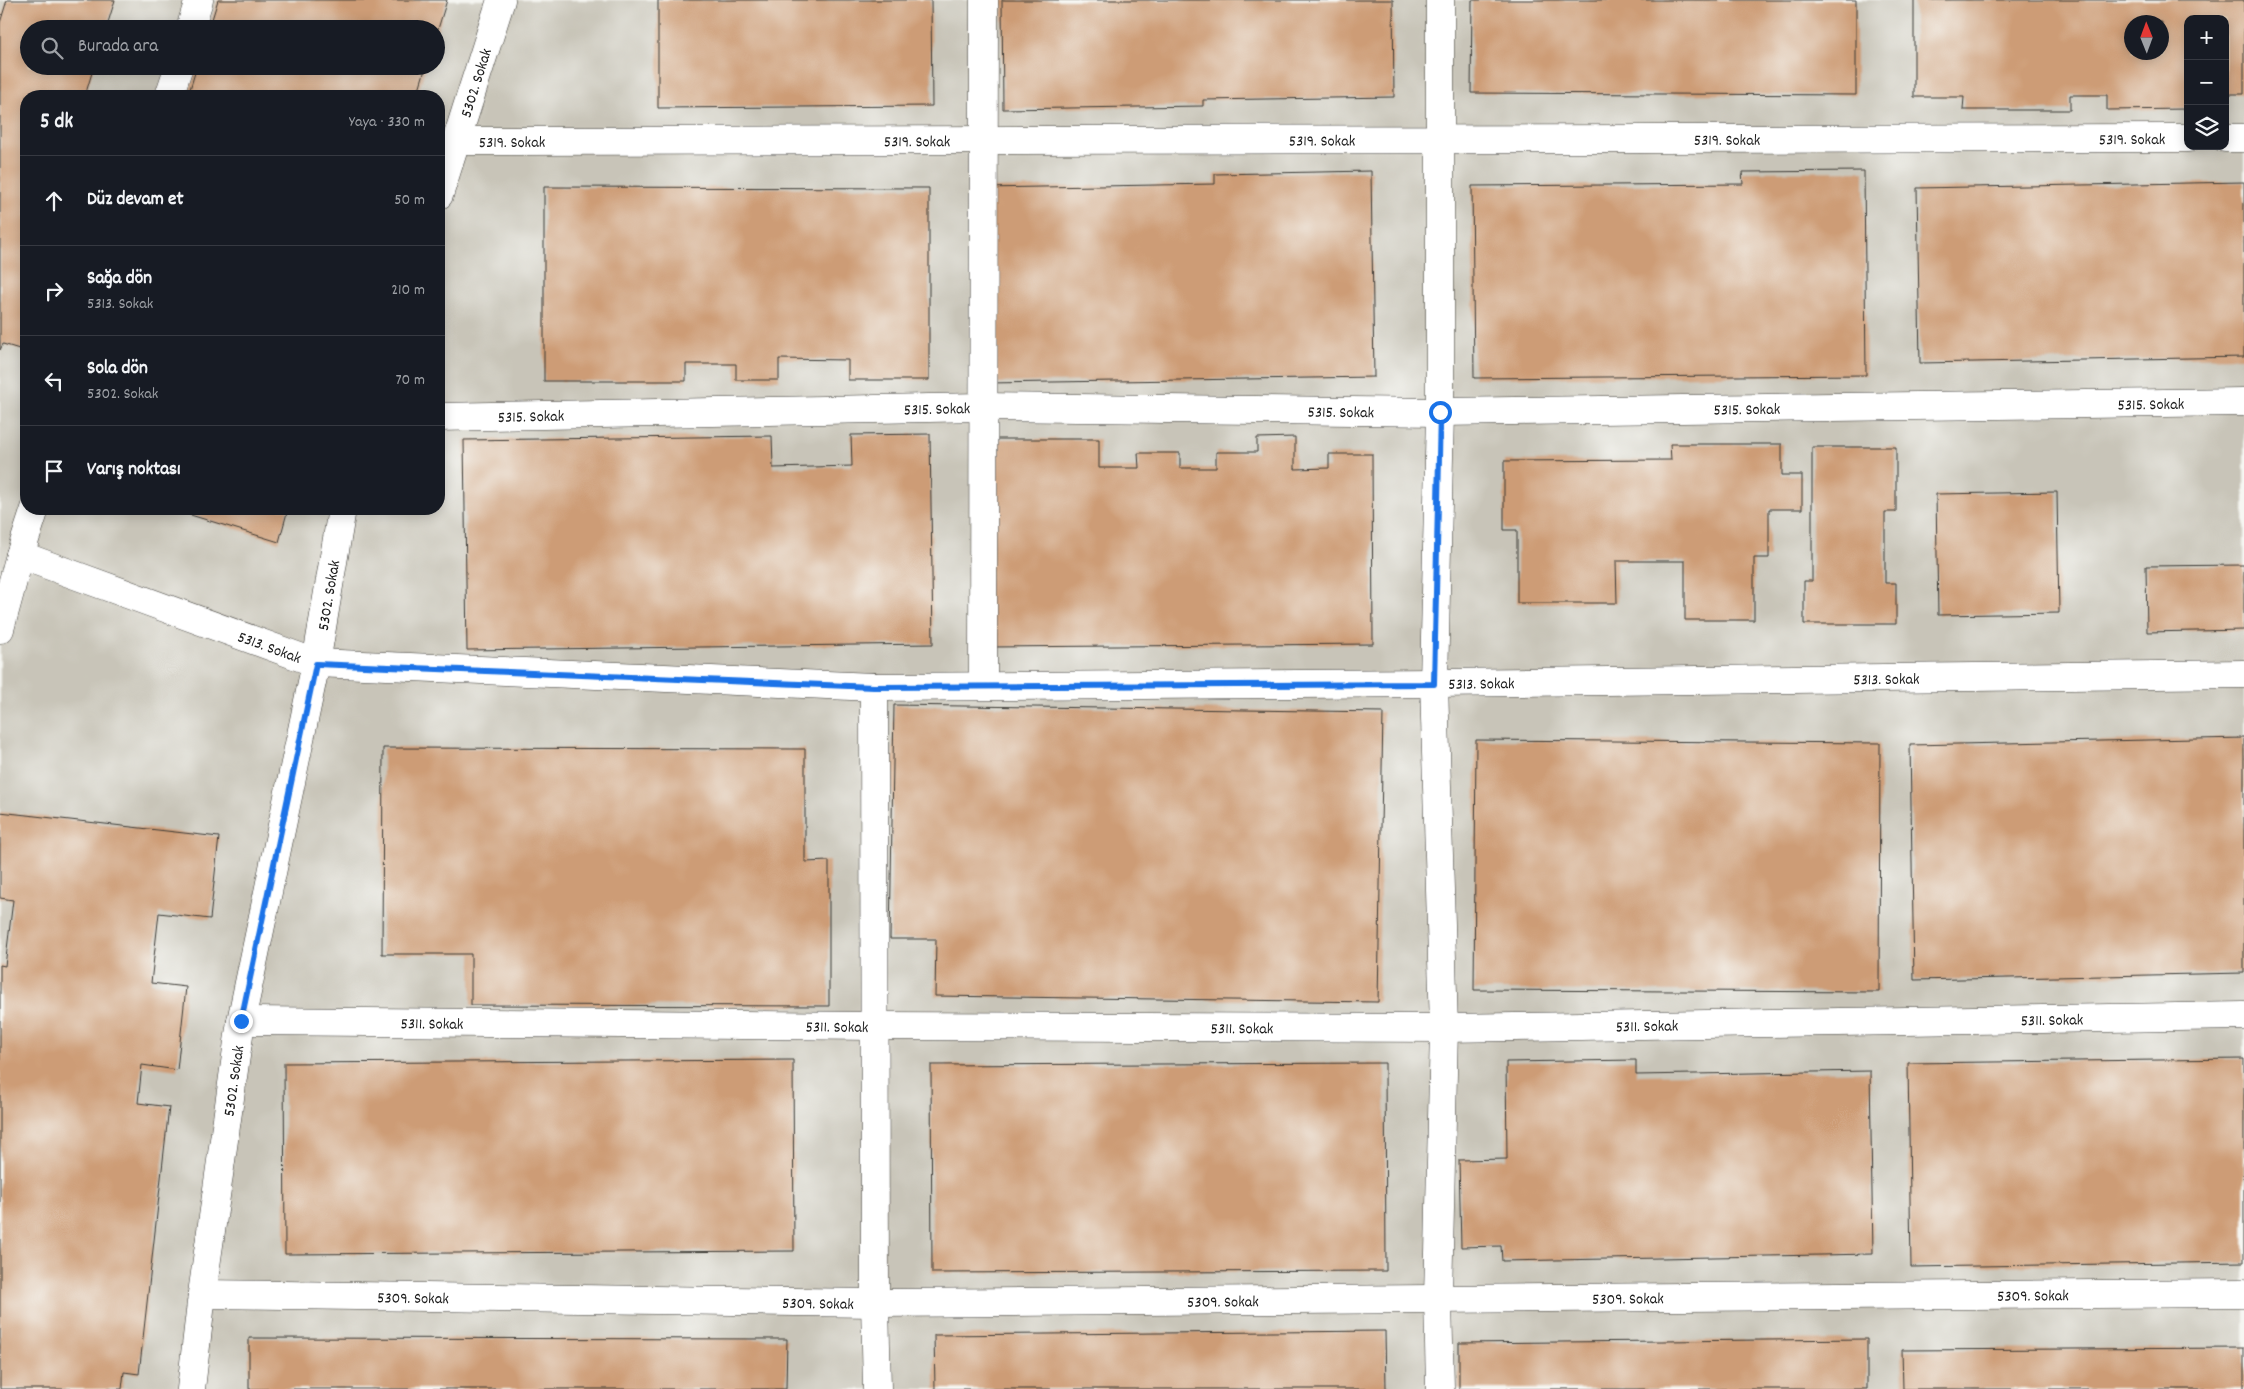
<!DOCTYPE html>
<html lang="tr">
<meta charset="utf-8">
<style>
:root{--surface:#171b24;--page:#242831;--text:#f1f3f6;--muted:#9ea1a6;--line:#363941}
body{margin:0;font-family:Dekko,sans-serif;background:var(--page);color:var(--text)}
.controls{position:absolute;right:15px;top:15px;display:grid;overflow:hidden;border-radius:10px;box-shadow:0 2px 12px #0003}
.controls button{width:45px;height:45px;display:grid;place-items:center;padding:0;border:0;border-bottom:1px solid var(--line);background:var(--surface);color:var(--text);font:25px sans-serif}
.compass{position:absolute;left:2124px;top:15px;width:45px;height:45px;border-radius:50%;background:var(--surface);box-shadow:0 2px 12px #0003;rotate:359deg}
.stop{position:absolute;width:15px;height:15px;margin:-11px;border:4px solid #1a73e8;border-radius:50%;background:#fff}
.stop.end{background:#1a73e8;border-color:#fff;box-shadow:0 1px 5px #0008}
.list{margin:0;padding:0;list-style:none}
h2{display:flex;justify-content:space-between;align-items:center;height:65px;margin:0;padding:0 20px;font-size:21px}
h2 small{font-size:16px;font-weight:400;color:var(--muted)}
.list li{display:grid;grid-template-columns:32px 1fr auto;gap:15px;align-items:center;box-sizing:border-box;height:90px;padding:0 20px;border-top:1px solid var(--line)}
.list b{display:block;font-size:19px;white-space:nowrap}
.list p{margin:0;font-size:16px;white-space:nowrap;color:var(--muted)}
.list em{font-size:16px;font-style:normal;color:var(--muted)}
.icon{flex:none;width:28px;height:28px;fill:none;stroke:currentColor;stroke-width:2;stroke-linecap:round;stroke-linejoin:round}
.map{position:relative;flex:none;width:2244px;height:1389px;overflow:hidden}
.search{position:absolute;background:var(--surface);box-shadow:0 2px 12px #0003;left:20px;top:20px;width:425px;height:55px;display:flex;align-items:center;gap:12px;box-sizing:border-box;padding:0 18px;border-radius:28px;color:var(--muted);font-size:19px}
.panel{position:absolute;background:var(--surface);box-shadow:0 2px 12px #0003;left:20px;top:90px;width:425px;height:425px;border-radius:20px}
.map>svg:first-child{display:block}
.industrial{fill:#c8c4b8;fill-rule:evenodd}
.building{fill:#cd9c76;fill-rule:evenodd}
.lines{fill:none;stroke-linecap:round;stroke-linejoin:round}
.street-casing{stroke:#3b3934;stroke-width:29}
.street{stroke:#fff;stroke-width:28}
.route{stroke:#1a73e8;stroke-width:6}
.labels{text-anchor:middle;stroke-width:5;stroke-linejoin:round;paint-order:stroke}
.street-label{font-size:16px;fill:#1c1c1c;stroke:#f6f6f2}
</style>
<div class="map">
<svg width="2244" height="1389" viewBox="0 0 2244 1389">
<rect width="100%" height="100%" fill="#f6f6f2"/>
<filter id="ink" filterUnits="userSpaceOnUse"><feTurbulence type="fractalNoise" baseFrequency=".02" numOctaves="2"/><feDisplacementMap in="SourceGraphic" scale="10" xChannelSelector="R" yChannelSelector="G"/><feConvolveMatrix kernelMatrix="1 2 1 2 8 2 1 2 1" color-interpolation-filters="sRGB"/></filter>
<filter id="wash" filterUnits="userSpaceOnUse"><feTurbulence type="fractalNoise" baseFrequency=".0096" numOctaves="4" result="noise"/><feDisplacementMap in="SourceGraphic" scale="20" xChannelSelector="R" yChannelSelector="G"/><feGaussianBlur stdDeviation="1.12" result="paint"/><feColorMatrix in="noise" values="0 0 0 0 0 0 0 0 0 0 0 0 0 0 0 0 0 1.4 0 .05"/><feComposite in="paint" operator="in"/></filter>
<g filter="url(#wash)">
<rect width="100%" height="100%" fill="#ecdebb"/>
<path class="industrial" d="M0 0H2244V1389H0ZM2188 19H2225V146H2188ZM2132 22H2162V52H2132ZM29 29H436V66H29ZM26 96H439V509H26Z"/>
<g id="blocks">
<g class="building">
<polygon points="7,0 115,0 106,29 29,29 29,66 94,66 85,96 26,96 26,351 3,344 0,350 0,23"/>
<polygon points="218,0 447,0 438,29 209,29"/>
<polygon points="658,0 931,0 932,106 658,108"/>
<polygon points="1002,0 1393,0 1394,97 1203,100 1203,106 1003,109"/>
<polygon points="1472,0 1856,0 1856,95 1471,93"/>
<path d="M1914 0H2244V94H2225V19H2188V109L2107 110V95H2070V110H1963L1964 97H1914ZM2132 22H2162V52H2132Z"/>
<polygon points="197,66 426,66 417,96 188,96"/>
<polygon points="1371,171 1374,377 988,383 984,188 1215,184 1215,174"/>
<polygon points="1864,171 1866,375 1474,378 1472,186 1743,184 1742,172"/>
<polygon points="2244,182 2244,357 1920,363 1917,188"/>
<polygon points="544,187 929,188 929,380 848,380 848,360 779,359 779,380 736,380 736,364 686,364 686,381 544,381"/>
<polygon points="930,434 933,644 467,650 464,440 772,436 773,468 852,466 851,435"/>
<polygon points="1295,437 1295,469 1329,468 1329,454 1372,454 1373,644 989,647 988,439 1099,439 1099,468 1139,468 1138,453 1180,453 1180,468 1216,468 1216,452 1257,452 1257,438"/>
<polygon points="1670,444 1782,444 1782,475 1802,475 1802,509 1769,509 1769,558 1754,558 1754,620 1685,620 1685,561 1616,561 1617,603 1517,603 1517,530 1504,530 1504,461 1671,460"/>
<polygon points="1812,447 1896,447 1896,512 1885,512 1885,583 1896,583 1896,624 1804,624 1804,581 1812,581"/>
<polygon points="2057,492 2059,613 1938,615 1936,494"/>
<polygon points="171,509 288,509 279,542"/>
<polygon points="2244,565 2244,630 2147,632 2146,566"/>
<polygon points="894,705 1383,712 1378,1002 935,996 936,939 890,939"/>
<polygon points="2244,738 2244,973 1914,980 1910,745"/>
<polygon points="1476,740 1880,743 1879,992 1474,990"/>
<polygon points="383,748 805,749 805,862 829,861 829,1006 471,1005 471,954 382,954"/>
<polygon points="0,812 219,837 210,919 159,913 151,983 186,987 177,1070 142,1065 138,1103 169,1107 139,1374 124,1372 122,1389 0,1389 0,965 5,966 13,900 0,898"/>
<polygon points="2244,1059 2244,1262 1911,1267 1908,1063"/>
<polygon points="793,1060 794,1251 285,1254 284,1063"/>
<polygon points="1636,1060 1636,1075 1870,1071 1873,1254 1502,1261 1501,1246 1461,1247 1459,1160 1507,1159 1506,1062"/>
<polygon points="1385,1063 1386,1271 932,1273 931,1065"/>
<polygon points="1385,1331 1386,1389 935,1389 934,1335"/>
<polygon points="249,1338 787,1339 786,1389 249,1389"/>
<polygon points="1867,1339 1867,1389 1459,1389 1459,1343"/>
<polygon points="2244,1348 2244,1389 1903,1389 1902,1350"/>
</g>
</g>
</g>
<g filter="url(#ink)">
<use href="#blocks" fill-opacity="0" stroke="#3b3934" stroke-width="1"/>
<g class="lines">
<g class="street-casing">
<g id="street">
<polyline points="1440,0 1440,412 1434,683 1444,1028 1438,1298 1440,1389"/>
<polyline points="190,29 199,0"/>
<polyline points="169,96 179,66"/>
<polyline points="2225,138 2244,138"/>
<path id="s1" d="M457 141 2188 138"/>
<path id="s2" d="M439 195 501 0"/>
<path id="s3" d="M439 417 982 407 1440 412 2244 402"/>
<path id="s4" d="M20 555 316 663 874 687 1434 683 2244 674"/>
<polyline points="0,629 20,555 35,509"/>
<polyline points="983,685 984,0"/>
<polyline points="874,687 875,1303 877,1389"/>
<path id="s5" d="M241 1021 875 1026 1444 1028 2244 1016"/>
<path id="s6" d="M202 1294 875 1303 2244 1293"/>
<path id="s7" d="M191 1389 202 1294 241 1021 316 663 342 509"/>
</g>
</g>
<use href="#street" class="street"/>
</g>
</g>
<g class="lines" filter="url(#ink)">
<polyline class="route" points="241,1021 316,664 874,687 1434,684 1440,412"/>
</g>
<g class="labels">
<g class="street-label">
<text dy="6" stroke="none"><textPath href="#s2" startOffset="118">5302. Sokak</textPath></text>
<text dy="6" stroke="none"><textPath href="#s1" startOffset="1675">5319. Sokak</textPath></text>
<text dy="6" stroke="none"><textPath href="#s1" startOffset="865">5319. Sokak</textPath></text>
<text dy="6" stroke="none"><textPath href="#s1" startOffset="1270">5319. Sokak</textPath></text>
<text dy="6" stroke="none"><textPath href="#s1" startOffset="460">5319. Sokak</textPath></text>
<text dy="6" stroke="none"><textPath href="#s1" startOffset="55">5319. Sokak</textPath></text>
<text dy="6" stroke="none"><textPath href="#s3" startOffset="1712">5315. Sokak</textPath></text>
<text dy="6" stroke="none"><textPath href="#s3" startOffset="498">5315. Sokak</textPath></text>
<text dy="6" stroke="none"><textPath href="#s3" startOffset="1308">5315. Sokak</textPath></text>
<text dy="6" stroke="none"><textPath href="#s3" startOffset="902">5315. Sokak</textPath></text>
<text dy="6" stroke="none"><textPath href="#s3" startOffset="92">5315. Sokak</textPath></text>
<text dy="6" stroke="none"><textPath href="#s7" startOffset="806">5302. Sokak</textPath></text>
<text dy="6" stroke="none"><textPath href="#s4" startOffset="266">5313. Sokak</textPath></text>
<text dy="6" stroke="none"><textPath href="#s4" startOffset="1886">5313. Sokak</textPath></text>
<text dy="6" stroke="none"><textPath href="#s4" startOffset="1481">5313. Sokak</textPath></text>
<text dy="6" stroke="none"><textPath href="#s5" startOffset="1811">5311. Sokak</textPath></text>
<text dy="6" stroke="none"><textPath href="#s5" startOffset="191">5311. Sokak</textPath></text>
<text dy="6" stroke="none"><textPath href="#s5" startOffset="1406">5311. Sokak</textPath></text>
<text dy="6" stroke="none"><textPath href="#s5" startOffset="596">5311. Sokak</textPath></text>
<text dy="6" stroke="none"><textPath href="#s5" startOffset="1001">5311. Sokak</textPath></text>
<text dy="6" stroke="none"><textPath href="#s7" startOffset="311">5302. Sokak</textPath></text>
<text dy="6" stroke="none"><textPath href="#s6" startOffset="1831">5309. Sokak</textPath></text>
<text dy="6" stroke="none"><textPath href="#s6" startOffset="1426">5309. Sokak</textPath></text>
<text dy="6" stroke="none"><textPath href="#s6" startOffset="211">5309. Sokak</textPath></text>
<text dy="6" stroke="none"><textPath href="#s6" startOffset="1021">5309. Sokak</textPath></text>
<text dy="6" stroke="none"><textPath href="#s6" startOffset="616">5309. Sokak</textPath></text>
</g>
</g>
</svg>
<div class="controls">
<button>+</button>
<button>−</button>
<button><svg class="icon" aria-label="layers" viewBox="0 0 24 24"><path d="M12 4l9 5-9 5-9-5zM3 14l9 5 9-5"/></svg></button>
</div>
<svg class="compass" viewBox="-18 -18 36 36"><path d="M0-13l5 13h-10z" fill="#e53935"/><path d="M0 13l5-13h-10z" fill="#9ea1a6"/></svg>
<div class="stop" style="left:1440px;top:412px"></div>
<div class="stop end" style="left:241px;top:1021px"></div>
<div class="search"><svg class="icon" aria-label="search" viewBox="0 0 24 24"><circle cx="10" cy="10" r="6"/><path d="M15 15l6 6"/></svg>Burada ara</div>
<section class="panel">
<h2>5 dk<small>Yaya · 330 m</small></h2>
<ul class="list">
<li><svg class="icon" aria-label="ahead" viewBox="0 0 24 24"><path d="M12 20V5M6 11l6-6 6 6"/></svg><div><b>Düz devam et</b></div><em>50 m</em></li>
<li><svg class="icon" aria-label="right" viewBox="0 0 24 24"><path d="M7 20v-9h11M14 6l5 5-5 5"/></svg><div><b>Sağa dön</b><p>5313. Sokak</p></div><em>210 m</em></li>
<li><svg class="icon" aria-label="left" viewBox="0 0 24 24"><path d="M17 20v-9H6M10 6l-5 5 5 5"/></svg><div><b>Sola dön</b><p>5302. Sokak</p></div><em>70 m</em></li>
<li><svg class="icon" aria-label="arrive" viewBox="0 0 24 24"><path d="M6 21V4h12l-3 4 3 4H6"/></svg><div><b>Varış noktası</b></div></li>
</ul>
</section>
</div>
